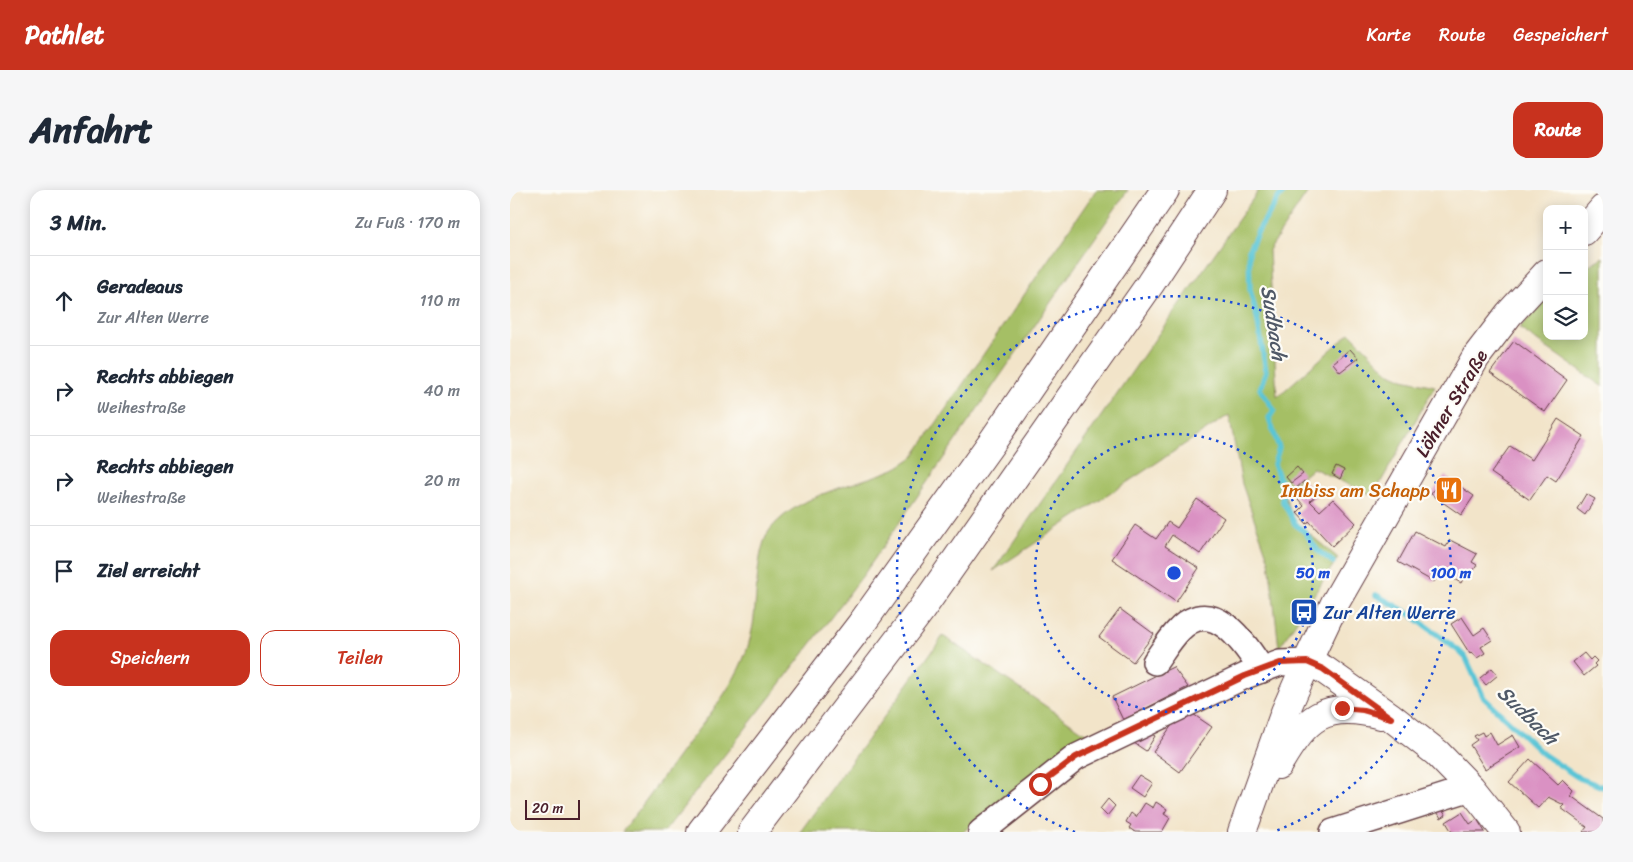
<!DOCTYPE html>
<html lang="de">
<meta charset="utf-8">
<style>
:root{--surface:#fff;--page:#f6f6f7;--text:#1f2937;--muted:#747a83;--line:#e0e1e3;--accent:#c8321e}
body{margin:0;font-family:Sriracha,sans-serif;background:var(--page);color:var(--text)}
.controls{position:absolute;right:15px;top:15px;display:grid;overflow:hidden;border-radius:10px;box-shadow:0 2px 12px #0003}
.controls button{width:45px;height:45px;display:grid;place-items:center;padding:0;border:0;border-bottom:1px solid var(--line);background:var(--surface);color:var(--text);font:25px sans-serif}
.scale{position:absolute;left:15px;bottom:12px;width:55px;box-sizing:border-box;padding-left:5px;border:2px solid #4a1f2b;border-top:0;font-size:14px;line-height:18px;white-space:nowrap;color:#4a1f2b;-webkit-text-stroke:4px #fdfcf7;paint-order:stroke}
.stop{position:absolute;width:15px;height:15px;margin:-11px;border:4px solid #c8321e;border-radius:50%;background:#fff}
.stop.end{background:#c8321e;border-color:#fff;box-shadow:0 1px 5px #0008}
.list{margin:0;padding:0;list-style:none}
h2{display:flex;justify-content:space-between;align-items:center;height:65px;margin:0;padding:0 20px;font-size:21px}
h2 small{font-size:16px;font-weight:400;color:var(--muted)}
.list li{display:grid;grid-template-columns:32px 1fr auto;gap:15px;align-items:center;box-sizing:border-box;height:90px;padding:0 20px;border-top:1px solid var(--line)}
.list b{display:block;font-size:19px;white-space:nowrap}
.list p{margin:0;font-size:16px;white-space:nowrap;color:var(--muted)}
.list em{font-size:16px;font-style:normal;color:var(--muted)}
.actions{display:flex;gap:10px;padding:15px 20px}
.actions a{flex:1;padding:11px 0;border:1px solid var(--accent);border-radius:15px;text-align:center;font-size:18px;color:var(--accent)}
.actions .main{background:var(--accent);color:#fff}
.icon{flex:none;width:28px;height:28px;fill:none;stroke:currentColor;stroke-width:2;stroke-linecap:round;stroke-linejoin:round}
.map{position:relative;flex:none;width:1093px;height:642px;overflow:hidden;border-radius:15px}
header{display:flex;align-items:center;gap:30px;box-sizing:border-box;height:70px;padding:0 25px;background:var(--accent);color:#fff}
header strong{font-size:24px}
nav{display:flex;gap:28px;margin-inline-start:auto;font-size:18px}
.intro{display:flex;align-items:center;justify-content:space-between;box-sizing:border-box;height:120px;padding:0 30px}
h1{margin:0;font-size:35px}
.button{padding:12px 22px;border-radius:15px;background:var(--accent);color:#fff;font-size:18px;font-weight:700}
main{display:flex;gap:30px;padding:0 30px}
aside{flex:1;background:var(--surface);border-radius:15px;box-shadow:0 2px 12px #0003}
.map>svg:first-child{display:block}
.green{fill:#a5bf65;stroke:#786f48}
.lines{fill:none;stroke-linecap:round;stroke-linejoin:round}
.stream{stroke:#5ac5d6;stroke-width:5.5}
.building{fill:#da91c3}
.minor-casing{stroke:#633d43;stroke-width:28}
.major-casing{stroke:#633d43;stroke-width:30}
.highway-casing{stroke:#633d43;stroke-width:30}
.minor{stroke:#fff;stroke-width:25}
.major{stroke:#fff;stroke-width:28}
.highway{stroke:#fff;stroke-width:28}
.route{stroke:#c8321e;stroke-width:6}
.ring{fill:none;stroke:#1d4ed8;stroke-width:2.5;stroke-dasharray:2.5 5}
.labels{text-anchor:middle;stroke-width:4.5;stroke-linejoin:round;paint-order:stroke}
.street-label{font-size:19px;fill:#4a1f2b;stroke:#fdfcf7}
.food-label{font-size:19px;fill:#c56008;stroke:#fdfcf7;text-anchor:end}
.transit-label{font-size:19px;fill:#164399;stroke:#fdfcf7;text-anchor:start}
.water-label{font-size:20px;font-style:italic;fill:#505967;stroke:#fdfcf7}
.centre{fill:#1d4ed8;stroke:#fdfcf7;stroke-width:2.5}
.ring-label{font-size:15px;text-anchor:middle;font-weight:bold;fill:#1d4ed8;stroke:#fdfcf7;stroke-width:4.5;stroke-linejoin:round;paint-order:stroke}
</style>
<header>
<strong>Pathlet</strong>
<nav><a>Karte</a><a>Route</a><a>Gespeichert</a></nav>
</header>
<div class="intro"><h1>Anfahrt</h1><a class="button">Route</a></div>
<main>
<aside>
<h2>3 Min.<small>Zu Fuß · 170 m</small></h2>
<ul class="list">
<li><svg class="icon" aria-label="ahead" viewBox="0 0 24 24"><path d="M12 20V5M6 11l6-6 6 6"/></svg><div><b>Geradeaus</b><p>Zur Alten Werre</p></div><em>110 m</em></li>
<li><svg class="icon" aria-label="right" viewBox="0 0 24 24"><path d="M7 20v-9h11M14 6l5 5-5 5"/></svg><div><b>Rechts abbiegen</b><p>Weihestraße</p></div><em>40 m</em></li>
<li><svg class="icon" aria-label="right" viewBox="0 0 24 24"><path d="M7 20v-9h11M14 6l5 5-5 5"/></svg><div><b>Rechts abbiegen</b><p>Weihestraße</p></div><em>20 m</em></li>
<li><svg class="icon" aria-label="arrive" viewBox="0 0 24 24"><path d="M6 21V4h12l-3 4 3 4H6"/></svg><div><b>Ziel erreicht</b></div></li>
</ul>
<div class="actions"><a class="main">Speichern</a><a>Teilen</a></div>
</aside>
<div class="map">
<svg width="1093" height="642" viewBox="0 0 1093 642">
<rect width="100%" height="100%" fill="#fdfcf7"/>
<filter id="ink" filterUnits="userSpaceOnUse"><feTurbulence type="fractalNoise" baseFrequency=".02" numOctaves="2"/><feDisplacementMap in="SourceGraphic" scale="10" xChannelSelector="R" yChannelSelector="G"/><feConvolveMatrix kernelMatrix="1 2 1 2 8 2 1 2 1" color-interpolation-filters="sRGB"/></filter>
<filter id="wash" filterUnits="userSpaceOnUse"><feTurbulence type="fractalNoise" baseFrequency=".0096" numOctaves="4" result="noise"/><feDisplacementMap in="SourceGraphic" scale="20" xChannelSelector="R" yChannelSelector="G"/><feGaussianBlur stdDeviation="1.12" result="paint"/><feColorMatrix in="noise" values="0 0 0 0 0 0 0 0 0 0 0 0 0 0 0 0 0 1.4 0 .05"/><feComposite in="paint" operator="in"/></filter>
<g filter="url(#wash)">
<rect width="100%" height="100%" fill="#f2e4c9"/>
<g class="green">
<path d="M586 0H618L354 384 262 505 154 642H112C134 613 156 583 177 554 204 519 234 484 242 440 248 414 244 357 262 337 292 303 343 296 384 279 390 276 397 271 403 267Z"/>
<polygon points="749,0 799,0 759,60 767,207 840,143 878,182 893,189 925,196 863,306 803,278 776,301 775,306 784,331 828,368 769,458 759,371 732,294 719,225 483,381"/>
<polygon points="1093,67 1093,197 1009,138 1037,109 1037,146 1074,146 1074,78"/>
<polygon points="433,446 581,547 532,579 453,642 290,642"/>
</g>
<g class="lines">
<g class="stream">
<polyline points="776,0 769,7 748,41 739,60 740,100 747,127 756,181 750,199 764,220 759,228 769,258 764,274 772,296 773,312 785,334 795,342 808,361 823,372"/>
<polyline points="866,405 900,424 949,461 956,468 974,508 1033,564 1069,588 1093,597"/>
</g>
</g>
<g id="blocks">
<g class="building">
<polygon points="1004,151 1057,190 1035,222 980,183"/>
<polygon points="840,159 848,168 830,182 823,173"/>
<polygon points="1048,229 1074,246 1046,291 1037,285 1020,310 981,283 1000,256 1022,270"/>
<polygon points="826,276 834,280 830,289 822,284"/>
<polygon points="787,277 793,284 781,293 776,287"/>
<polygon points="935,286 964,306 951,325 921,304"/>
<polygon points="794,291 807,305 800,311 810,321 823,309 846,333 822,356 799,331 797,334 787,323 794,316 782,302"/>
<polygon points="1076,304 1085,309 1075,325 1067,319"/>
<polygon points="687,309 714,328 690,364 662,345 655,356 689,378 666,412 602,369 625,335 646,349 658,332 667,338"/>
<polygon points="905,341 936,357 940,350 967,364 962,372 967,375 962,383 957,381 951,393 930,381 924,392 888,372"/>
<polygon points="610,419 644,444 623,472 589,447"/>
<polygon points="952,427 964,445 974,438 982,450 971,457 975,463 967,468 962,462 960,464 941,434"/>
<polygon points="1074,463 1080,470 1083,467 1087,471 1084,474 1086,476 1074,486 1063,472"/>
<polygon points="663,477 678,497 613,530 602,507"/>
<polygon points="982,478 988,485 976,495 970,488"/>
<polygon points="674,518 702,537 670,582 643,562"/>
<polygon points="633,538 645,546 636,561 615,547"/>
<polygon points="972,542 974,546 980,542 987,555 1003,545 1010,557 975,579 960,555 967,550 964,546"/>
<polygon points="1020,569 1048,595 1053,590 1064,601 1061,606 1093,629 1093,642 1073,642 1077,637 1051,618 1054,615 1038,607 1028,618 999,592"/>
<polygon points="629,585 642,593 633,607 620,598"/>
<polygon points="598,609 605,616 597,626 590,619"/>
<polygon points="646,612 657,619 654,624 660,628 652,642 625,642 619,638 621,635 616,632 621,623 626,627 635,613 643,618"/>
<polygon points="931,617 936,625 931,628 926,620"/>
<polygon points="952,622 960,634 967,629 975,642 942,642 936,632"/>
</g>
</g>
</g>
<g filter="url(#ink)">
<use href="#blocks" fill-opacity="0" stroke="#633d43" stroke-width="1"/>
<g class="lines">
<g class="minor-casing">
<g id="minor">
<path d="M645 472C653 461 660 449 669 440 703 404 735 454 752 480"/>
<polyline points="471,642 566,567 735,486 770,473 797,472"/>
<polyline points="823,642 961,598"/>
</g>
</g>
<g class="major-casing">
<g id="major">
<polyline points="1074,41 1093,19"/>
<polyline points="797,472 813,479 881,527 927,563 961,598 996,642"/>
<path d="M768 575C795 527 815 510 871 525"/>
<polyline points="732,642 775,522 797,472 825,413 966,167 999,124 1037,83"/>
</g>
</g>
<g class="highway-casing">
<g id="highway">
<polyline points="191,642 352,433 482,252 655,0"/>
<polyline points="242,642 411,420 640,94 702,0"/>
</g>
</g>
<use href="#minor" class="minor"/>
<use href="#major" class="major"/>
<use href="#highway" class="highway"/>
</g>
</g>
<g class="lines" filter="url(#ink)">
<polyline class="route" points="530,594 566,567 735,486 770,473 797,472 813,479 881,528 853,520 832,518"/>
</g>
<g class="ring">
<circle cx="664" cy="383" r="139"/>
<path d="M565 642A277 277 0 1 1 763 642"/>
</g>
<defs>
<g id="restaurant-square" transform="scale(1.4375)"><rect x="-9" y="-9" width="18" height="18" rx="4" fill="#e8710a" stroke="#fdfcf7"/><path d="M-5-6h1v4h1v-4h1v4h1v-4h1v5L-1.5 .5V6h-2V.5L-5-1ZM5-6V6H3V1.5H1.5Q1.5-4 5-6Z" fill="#fff"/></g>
<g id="bus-square" transform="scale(1.4375)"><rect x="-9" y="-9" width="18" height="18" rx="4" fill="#1a4fb4" stroke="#fdfcf7"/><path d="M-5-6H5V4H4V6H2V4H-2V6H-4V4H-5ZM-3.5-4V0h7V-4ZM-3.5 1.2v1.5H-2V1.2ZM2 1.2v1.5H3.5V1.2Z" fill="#fff"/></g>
</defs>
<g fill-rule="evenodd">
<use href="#restaurant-square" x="939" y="300"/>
<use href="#bus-square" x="794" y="422"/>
</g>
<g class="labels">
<g class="street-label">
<text transform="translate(941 213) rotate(-59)" y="7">Löhner Straße</text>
</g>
<g class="food-label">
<text x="920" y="307">Imbiss am Schapp</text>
</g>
<g class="transit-label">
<text x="813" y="429">Zur Alten Werre</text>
</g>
<g class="water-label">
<text transform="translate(764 133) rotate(81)" y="7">Sudbach</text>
<text transform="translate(1018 525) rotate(44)" y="7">Sudbach</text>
</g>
</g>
<circle cx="664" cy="383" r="8" class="centre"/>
<g class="ring-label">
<text x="803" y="388">50 m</text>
<text x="941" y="388">100 m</text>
</g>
</svg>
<div class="controls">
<button>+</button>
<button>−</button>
<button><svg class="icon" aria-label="layers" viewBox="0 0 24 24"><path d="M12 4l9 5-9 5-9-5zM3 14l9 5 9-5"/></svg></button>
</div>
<div class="scale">20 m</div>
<div class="stop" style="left:530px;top:594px"></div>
<div class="stop end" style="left:832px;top:518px"></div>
</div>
</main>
